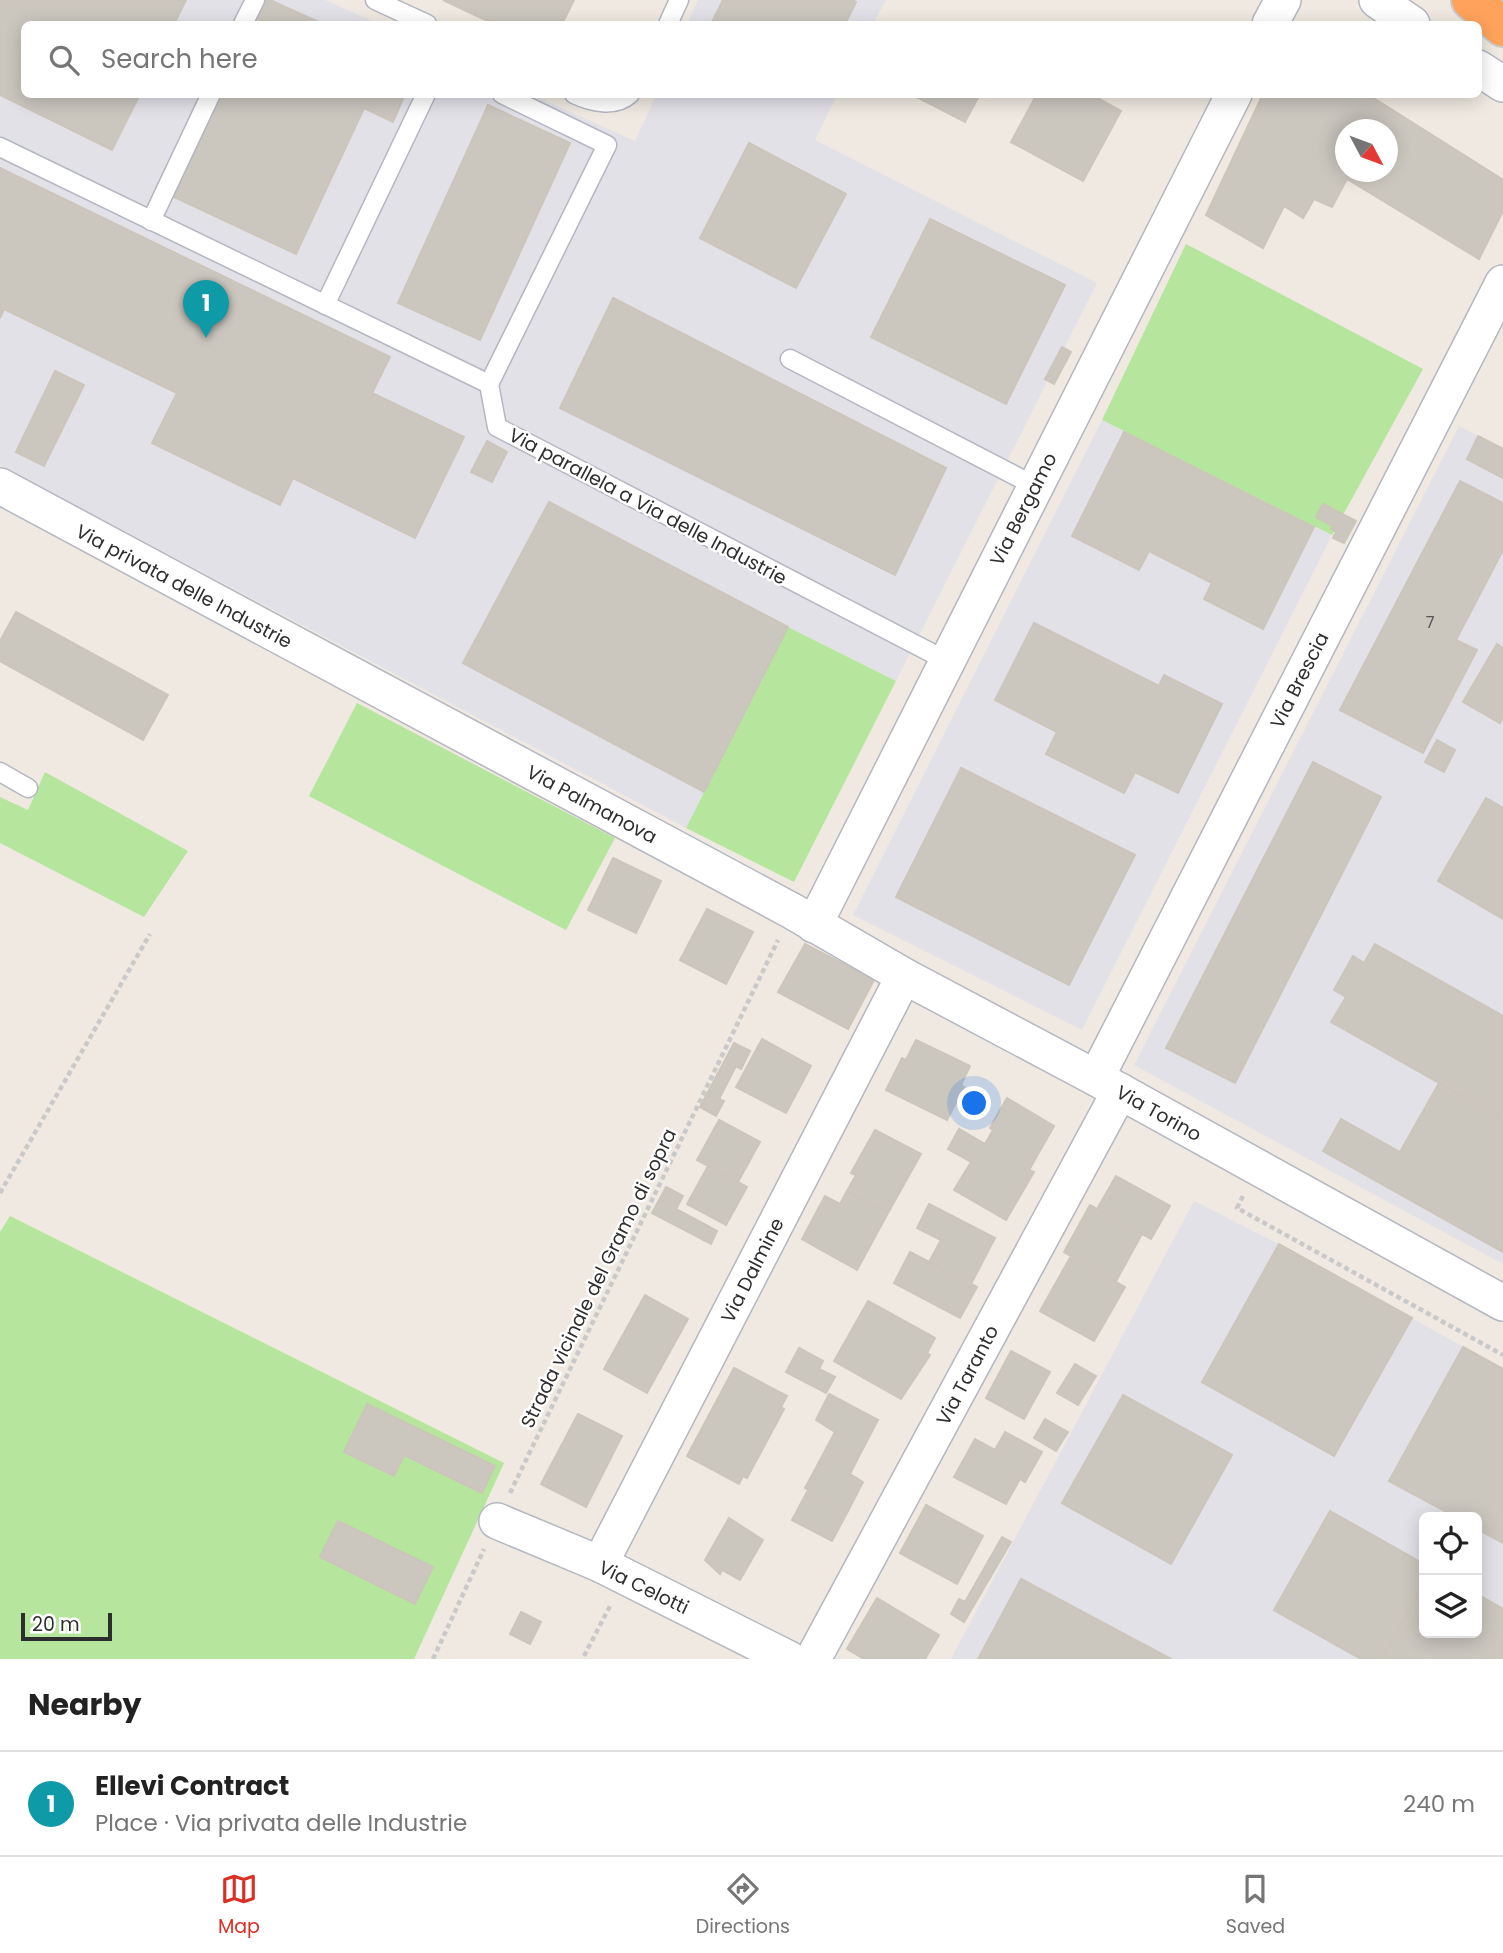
<!DOCTYPE html>
<meta charset="utf-8">
<style>
:root{--surface:#fff;--page:#f6f6f6;--text:#222;--muted:#767676;--line:#e0e0e0;--accent:#d93025}
body{margin:0;font-family:Poppins,sans-serif;background:var(--page);color:var(--text)}
.controls{position:absolute;right:21px;bottom:21px;display:grid;overflow:hidden;border-radius:10px;box-shadow:0 4px 18px #0003}
.controls button{width:63px;height:63px;display:grid;place-items:center;padding:0;border:0;border-bottom:2px solid var(--line);background:var(--surface);color:var(--text);font:35px sans-serif}
.compass{position:absolute;left:1335px;top:119px;width:63px;height:63px;border-radius:50%;background:var(--surface);box-shadow:0 4px 18px #0003;rotate:131deg}
.scale{position:absolute;left:21px;bottom:18px;width:91px;box-sizing:border-box;padding-left:7px;border:4px solid #2e2e2e;border-top:0;font-size:19px;line-height:24px;white-space:nowrap;color:#2e2e2e;-webkit-text-stroke:5px #fff;paint-order:stroke}
.you{position:absolute;left:975px;top:1104px;width:24px;height:24px;margin:-18px;border:5px solid #fff;border-radius:50%;background:#1a73e8;box-shadow:0 0 0 10px #1a73e833}
.badge{display:grid;place-items:center;width:46px;height:46px;border-radius:50%;background:var(--accent);color:#fff;font-size:23px;font-weight:700}
.pin{position:absolute;translate:-50% -58px;filter:drop-shadow(0 2px 4px #0008)}
.pin::after{content:'';position:absolute;top:37px;width:24px;height:21px;background:inherit;clip-path:polygon(0 0,100% 0,50% 100%)}
.list{margin:0;padding:0;list-style:none}
h2{display:flex;justify-content:space-between;align-items:center;height:91px;margin:0;padding:0 28px;font-size:30px}
h2 small{font-size:23px;font-weight:400;color:var(--muted)}
.list li{display:grid;grid-template-columns:46px 1fr auto;gap:21px;align-items:center;box-sizing:border-box;height:105px;padding:0 28px;border-top:2px solid var(--line)}
.list b{display:block;font-size:26px;white-space:nowrap}
.list p{margin:0;font-size:23px;white-space:nowrap;color:var(--muted)}
.list em{font-size:23px;font-style:normal;color:var(--muted)}
.icon{flex:none;width:38px;height:38px;fill:none;stroke:currentColor;stroke-width:2;stroke-linecap:round;stroke-linejoin:round}
.map{position:relative;flex:none;width:1503px;height:1659px;overflow:hidden}
.search{position:absolute;background:var(--surface);box-shadow:0 4px 18px #0003;left:21px;right:21px;top:21px;height:77px;display:flex;align-items:center;gap:18px;box-sizing:border-box;padding:0 24px;border-radius:10px;color:var(--muted);font-size:26px}
.sheet{height:196px;background:var(--surface)}
nav{display:flex;justify-content:space-around;align-items:center;box-sizing:border-box;height:98px;border-top:2px solid var(--line);background:var(--surface);font-size:19px;color:var(--muted)}
nav a{display:grid;justify-items:center;gap:4px}
nav .on{color:var(--accent)}
.map>svg:first-child{display:block}
.industrial{fill:#e3e1e8;fill-rule:evenodd}
.green{fill:#b6e59e}
.building{fill:#cbc7bf;stroke:#cbc5ba;stroke-width:2;fill-rule:evenodd}
.lines{fill:none;stroke-linecap:round;stroke-linejoin:round}
.lane-casing{stroke:#b4b7c1;stroke-width:21}
.street-casing{stroke:#b4b7c1;stroke-width:38}
.highway-casing{stroke:#c9c9c9;stroke-width:42}
.path{stroke:#c9c9c9;stroke-width:4.5;stroke-dasharray:5 3.5;stroke-linecap:butt}
.lane{stroke:#fff;stroke-width:18}
.street{stroke:#fff;stroke-width:35}
.highway{stroke:#ffa35c;stroke-width:38}
.labels{text-anchor:middle;stroke-width:5;stroke-linejoin:round;paint-order:stroke}
.number-label{font-size:16px;fill:#555452}
.street-label{font-size:19px;fill:#2e2e2e;stroke:#fff}
</style>
<div class="map">
<svg width="1503" height="1659" viewBox="0 0 1503 1659">
<rect width="100%" height="100%" fill="#efe9e1"/>
<g class="industrial">
<polygon points="0,0 325,0 379,24 24,24 24,94 533,95 635,141 656,95 837,95 815,140 1097,283 896,681 788,627 686,828 0,465"/>
<polygon points="698,0 886,0 873,24 687,24"/>
<polygon points="1102,420 1332,535 1082,1030 853,915"/>
<polygon points="1459,426 1503,449 1503,1264 1134,1065"/>
<path d="M1194 1201 1279 1244 1503 1369V1659H951ZM1424 1517H1477V1633H1424Z"/>
</g>
<g class="green">
<polygon points="1186,244 1423,369 1332,535 1102,420"/>
<polygon points="788,627 896,681 794,882 686,828"/>
<polygon points="357,703 615,838 566,930 309,796"/>
<polygon points="45,772 188,851 144,917 0,843 0,797 28,810"/>
<polygon points="10,1216 504,1463 414,1659 0,1659 0,1232"/>
</g>
<g class="building">
<polygon points="0,0 186,0 174,24 24,24 24,94 140,94 112,150 0,95"/>
<polygon points="264,0 270,0 323,24 253,24"/>
<polygon points="443,0 574,0 562,24 494,24"/>
<polygon points="723,0 853,0 856,2 845,24 711,24"/>
<polygon points="220,94 405,94 393,122 364,108 296,254 172,196"/>
<polygon points="911,94 980,94 965,122"/>
<polygon points="1037,94 1090,94 1121,111 1083,181 1011,142"/>
<path d="M1263 94H1367L1502 179 1503 211 1479 259 1347 179 1332 207 1314 199 1303 218 1284 206 1263 248 1206 215ZM1346 130H1388V172H1346Z"/>
<polygon points="488,105 570,143 480,340 398,303"/>
<polygon points="749,143 846,194 796,288 700,238"/>
<polygon points="0,168 390,357 372,393 464,437 415,538 293,478 280,505 152,443 177,393 4,309 0,318"/>
<polygon points="930,219 1065,285 1006,404 871,337"/>
<polygon points="613,298 946,468 895,575 560,408"/>
<polygon points="1062,347 1071,352 1054,384 1045,379"/>
<polygon points="55,371 84,385 44,466 16,452"/>
<polygon points="1124,432 1314,527 1263,629 1204,599 1212,583 1149,551 1139,570 1072,536"/>
<polygon points="1478,436 1503,449 1503,478 1467,459"/>
<polygon points="487,441 507,452 492,482 471,472"/>
<polygon points="1460,481 1503,503 1503,550 1456,640 1477,650 1423,753 1340,710"/>
<polygon points="549,502 788,627 704,792 463,663"/>
<polygon points="1323,504 1356,521 1344,543 1333,538 1336,532 1331,529 1333,526 1316,517"/>
<polygon points="16,612 168,695 143,740 0,661 0,641"/>
<polygon points="1034,623 1159,686 1164,675 1222,704 1178,793 1135,772 1124,793 1046,754 1057,732 995,700"/>
<polygon points="1497,644 1503,648 1503,717 1500,723 1463,702"/>
<polygon points="1437,740 1455,750 1444,772 1425,762"/>
<polygon points="1313,762 1381,797 1235,1083 1166,1048"/>
<polygon points="961,768 1135,855 1069,985 896,897"/>
<polygon points="1486,798 1503,808 1503,919 1438,881"/>
<polygon points="613,858 661,881 636,933 588,910"/>
<polygon points="707,909 753,932 726,984 680,960"/>
<polygon points="805,944 874,980 848,1029 778,992"/>
<polygon points="1375,944 1503,1016 1503,1119 1331,1022 1346,997 1334,990 1353,956 1364,963"/>
<polygon points="762,1039 811,1066 786,1113 736,1087"/>
<polygon points="916,1040 970,1066 961,1085 964,1087 947,1120 886,1090 902,1058 906,1060"/>
<polygon points="734,1043 750,1051 741,1069 736,1066 719,1099 724,1101 716,1116 700,1107"/>
<polygon points="1439,1083 1503,1119 1503,1252 1323,1151 1341,1119 1400,1152"/>
<polygon points="1007,1098 1054,1126 1029,1170 1034,1172 1006,1220 954,1190 971,1162 948,1149 959,1129 985,1144 993,1130 990,1128"/>
<polygon points="719,1120 760,1142 738,1182 697,1160"/>
<polygon points="875,1130 921,1154 888,1213 847,1191 856,1175 851,1173"/>
<polygon points="708,1166 747,1187 726,1225 687,1204"/>
<polygon points="1116,1176 1170,1206 1151,1239 1097,1209"/>
<polygon points="666,1187 683,1196 676,1209 717,1231 711,1244 652,1213"/>
<polygon points="847,1191 888,1213 857,1270 802,1239 825,1196 840,1204"/>
<polygon points="929,1204 995,1238 971,1284 929,1262 941,1240 917,1228"/>
<polygon points="1090,1205 1142,1234 1116,1281 1064,1252"/>
<polygon points="1279,1244 1412,1318 1334,1456 1202,1382"/>
<polygon points="910,1252 977,1287 960,1318 894,1283"/>
<polygon points="1071,1256 1125,1287 1094,1341 1040,1311"/>
<polygon points="645,1295 688,1319 647,1393 604,1369"/>
<polygon points="868,1301 935,1338 927,1353 930,1355 901,1399 834,1361"/>
<polygon points="1463,1347 1503,1369 1503,1543 1477,1529 1477,1517 1456,1517 1389,1481"/>
<polygon points="799,1348 823,1361 819,1369 835,1377 826,1393 786,1372"/>
<polygon points="1011,1351 1050,1372 1024,1419 986,1398"/>
<polygon points="1075,1364 1096,1376 1078,1405 1057,1393"/>
<polygon points="734,1368 787,1396 781,1407 784,1409 747,1478 743,1476 739,1484 687,1456"/>
<polygon points="829,1394 878,1420 856,1462 827,1447 835,1432 816,1420"/>
<polygon points="1123,1395 1232,1455 1171,1564 1062,1503"/>
<polygon points="367,1404 495,1466 482,1493 404,1455 394,1476 344,1452"/>
<polygon points="578,1414 622,1436 586,1507 541,1484"/>
<polygon points="1045,1419 1068,1432 1056,1451 1034,1438"/>
<polygon points="1005,1432 1042,1452 1025,1482 1020,1479 1006,1504 954,1477 975,1439 995,1450"/>
<polygon points="827,1447 856,1462 850,1474 863,1482 848,1511 805,1488"/>
<polygon points="808,1490 848,1511 832,1541 792,1520"/>
<polygon points="926,1505 983,1536 957,1584 900,1553"/>
<polygon points="1330,1511 1424,1564 1424,1584 1382,1659 1361,1659 1274,1610"/>
<polygon points="729,1518 763,1540 740,1580 722,1570 720,1574 705,1560"/>
<polygon points="338,1521 433,1567 415,1604 320,1557"/>
<polygon points="1002,1537 1011,1542 964,1622 951,1614 959,1599 965,1602"/>
<polygon points="1021,1579 1171,1659 978,1659"/>
<polygon points="1424,1584 1424,1633 1477,1633 1477,1594 1503,1609 1503,1659 1382,1659"/>
<polygon points="877,1598 939,1635 925,1659 864,1659 847,1649"/>
<polygon points="521,1612 541,1622 530,1644 510,1634"/>
</g>
<g class="lines">
<g class="lane-casing">
<g id="lane">
<polyline points="375,0 427,24"/>
<polyline points="243,24 255,0"/>
<polyline points="668,24 679,0"/>
<path d="M574 94C591 102 615 108 630 94"/>
<polyline points="0,147 489,384 497,427 947,661"/>
<polyline points="151,221 211,94"/>
<polyline points="325,305 426,94"/>
<polyline points="790,359 1035,486"/>
<polyline points="489,384 607,145 502,94"/>
<polyline points="0,772 28,788"/>
</g>
</g>
<g class="street-casing">
<g id="street">
<polyline points="1377,0 1412,24"/>
<polyline points="1270,24 1283,0"/>
<polyline points="1478,68 1503,84"/>
<polyline points="0,486 792,911 904,976 1096,1078 1503,1303"/>
<polyline points="814,925 1234,94"/>
<polyline points="1096,1078 1503,283"/>
<polyline points="497,1521 600,1564 789,1659"/>
<polyline points="600,1564 904,976"/>
<polyline points="813,1659 1120,1091"/>
</g>
</g>
<g class="highway-casing">
<polyline id="highway" points="1471,0 1503,27"/>
</g>
<g class="path">
<polyline points="0,1193 150,934"/>
<polyline points="1243,1196 1237,1208 1503,1355"/>
<polyline points="510,1493 778,940"/>
<polyline points="584,1656 610,1606"/>
<polyline points="433,1659 484,1549"/>
</g>
<use href="#lane" class="lane"/>
<use href="#street" class="street"/>
<use href="#highway" class="highway"/>
</g>
<g class="labels">
<g class="number-label">
<text x="1430" y="628">7</text>
</g>
<g class="street-label">
<text transform="translate(648 506) rotate(28)" y="7">Via parallela a Via delle Industrie</text>
<text transform="translate(1023 509) rotate(-63)" y="7">Via Bergamo</text>
<text transform="translate(184 586) rotate(28)" y="7">Via privata delle Industrie</text>
<text transform="translate(1299 680) rotate(-63)" y="7">Via Brescia</text>
<text transform="translate(592 804) rotate(28)" y="7">Via Palmanova</text>
<text transform="translate(1159 1113) rotate(29)" y="7">Via Torino</text>
<text transform="translate(752 1270) rotate(-63)" y="7">Via Dalmine</text>
<text transform="translate(598 1278) rotate(-64)" y="7">Strada vicinale del Gramo di sopra</text>
<text transform="translate(967 1375) rotate(-62)" y="7">Via Taranto</text>
<text transform="translate(644 1587) rotate(26)" y="7">Via Celotti</text>
</g>
</g>
</svg>
<div class="controls">
<button><svg class="icon" aria-label="locate" viewBox="0 0 24 24"><circle cx="12" cy="12" r="6"/><path d="M12 2v4M12 18v4M2 12h4M18 12h4"/></svg></button>
<button><svg class="icon" aria-label="layers" viewBox="0 0 24 24"><path d="M12 4l9 5-9 5-9-5zM3 14l9 5 9-5"/></svg></button>
</div>
<svg class="compass" viewBox="-18 -18 36 36"><path d="M0-13l5 13h-10z" fill="#e53935"/><path d="M0 13l5-13h-10z" fill="#767676"/></svg>
<div class="scale">20 m</div>
<div class="you"></div>
<div class="pin badge" style="left:206px;top:338px;background:#0f9aa8">1</div>
<div class="search"><svg class="icon" aria-label="search" viewBox="0 0 24 24"><circle cx="10" cy="10" r="6"/><path d="M15 15l6 6"/></svg>Search here</div>
</div>
<section class="sheet">
<h2>Nearby<small></small></h2>
<ul class="list">
<li><span class="badge" style="background:#0f9aa8">1</span><div><b>Ellevi Contract</b><p>Place · Via privata delle Industrie</p></div><em>240 m</em></li>
</ul>
</section>
<nav>
<a class="on"><svg class="icon" aria-label="map" viewBox="0 0 24 24"><path d="M3 6l6-2 6 2 6-2v14l-6 2-6-2-6 2zM9 4v14M15 6v14"/></svg>Map</a>
<a><svg class="icon" aria-label="directions" viewBox="0 0 24 24"><path d="M12 3l9 9-9 9-9-9zM9 14v-3h6M13 9l2 2-2 2"/></svg>Directions</a>
<a><svg class="icon" aria-label="saved" viewBox="0 0 24 24"><path d="M7 4h10v16l-5-4-5 4z"/></svg>Saved</a>
</nav>
